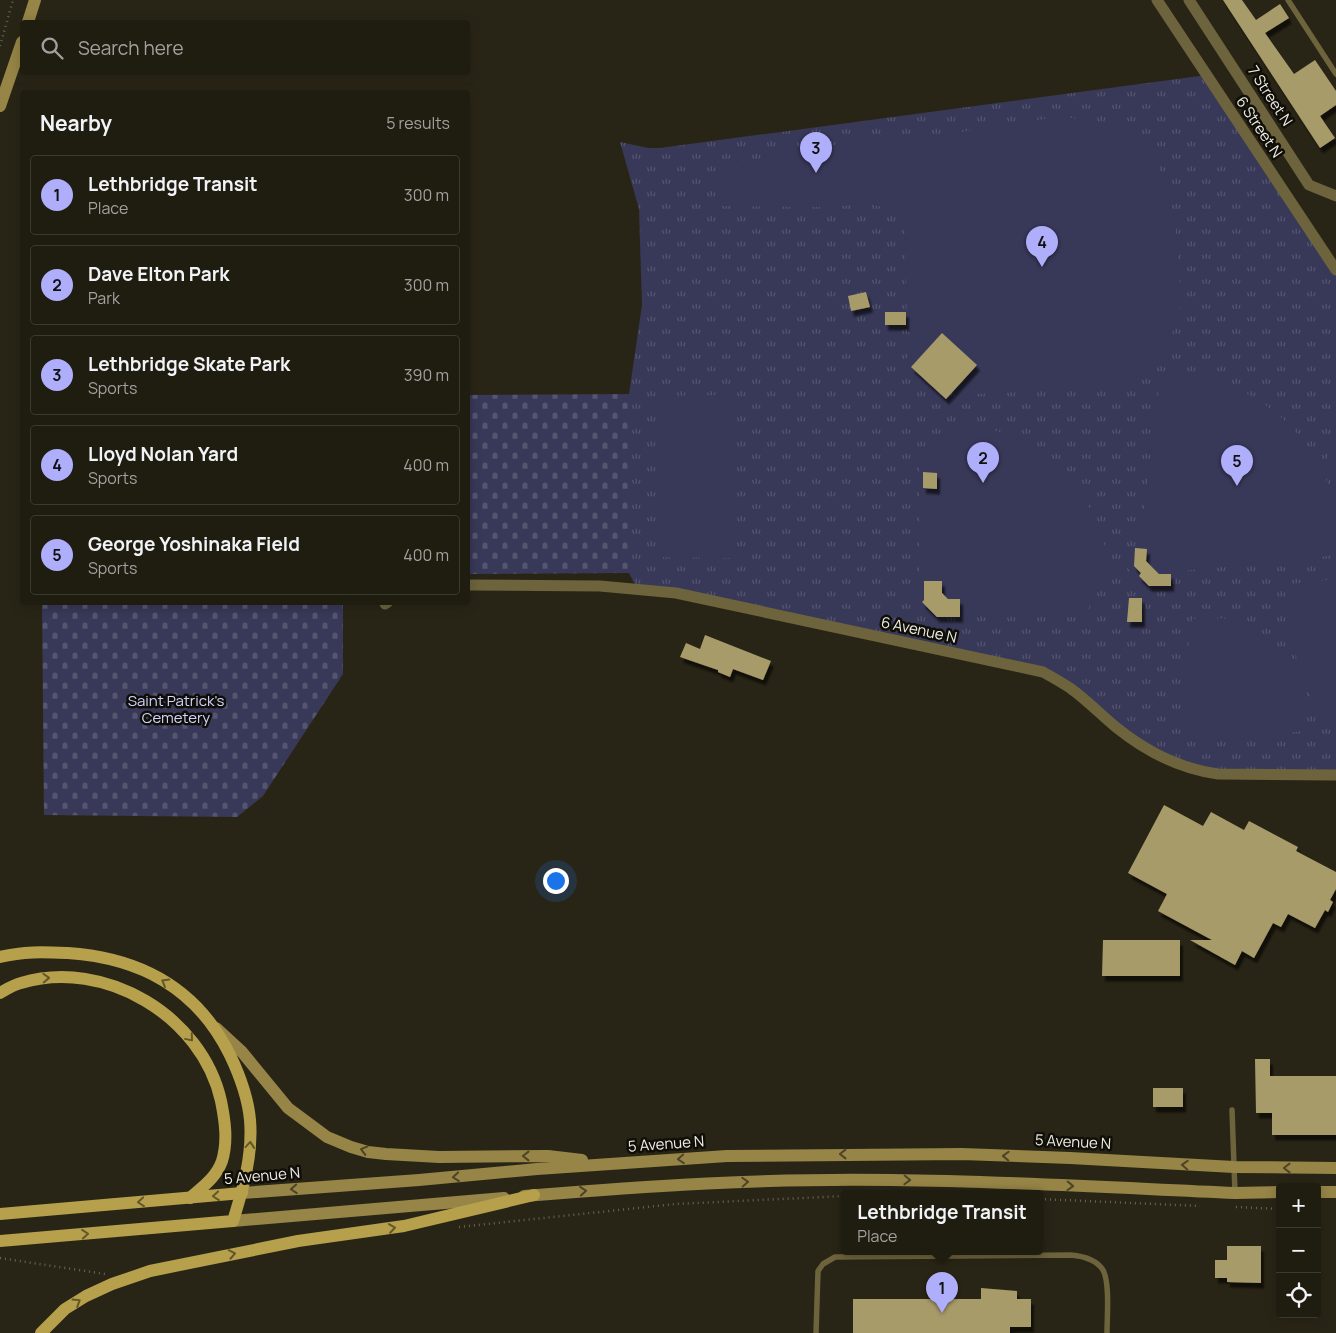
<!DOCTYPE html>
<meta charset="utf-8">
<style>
:root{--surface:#1f1c10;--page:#272519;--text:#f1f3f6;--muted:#a1a19f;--line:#3c3a30;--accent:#aeaefa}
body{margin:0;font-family:Manrope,sans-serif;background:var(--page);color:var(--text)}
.controls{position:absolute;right:15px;bottom:15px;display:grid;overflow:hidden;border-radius:5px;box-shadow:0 2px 12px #0003}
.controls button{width:45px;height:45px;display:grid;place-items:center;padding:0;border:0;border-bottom:1px solid var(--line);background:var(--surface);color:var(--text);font:25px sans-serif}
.you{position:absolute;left:555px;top:880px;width:18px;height:18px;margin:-12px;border:4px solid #fff;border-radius:50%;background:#1a73e8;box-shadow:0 0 0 8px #1a73e833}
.badge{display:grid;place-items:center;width:32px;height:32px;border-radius:50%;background:var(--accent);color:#111;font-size:16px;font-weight:700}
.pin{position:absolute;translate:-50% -41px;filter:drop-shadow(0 1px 2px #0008)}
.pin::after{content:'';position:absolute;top:26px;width:18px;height:15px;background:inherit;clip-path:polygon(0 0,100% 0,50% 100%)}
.popup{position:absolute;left:841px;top:1190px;width:202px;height:65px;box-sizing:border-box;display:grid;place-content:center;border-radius:5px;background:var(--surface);filter:drop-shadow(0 1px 4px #0005);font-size:16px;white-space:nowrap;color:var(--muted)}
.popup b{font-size:19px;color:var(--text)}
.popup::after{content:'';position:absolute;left:50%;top:100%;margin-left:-10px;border:10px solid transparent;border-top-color:var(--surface)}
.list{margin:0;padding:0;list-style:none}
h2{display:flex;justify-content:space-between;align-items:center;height:65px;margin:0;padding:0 20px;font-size:21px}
h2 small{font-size:16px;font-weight:400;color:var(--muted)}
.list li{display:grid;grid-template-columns:32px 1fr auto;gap:15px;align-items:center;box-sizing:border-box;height:80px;margin:0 10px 10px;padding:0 10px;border:1px solid var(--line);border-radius:5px}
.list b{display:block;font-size:19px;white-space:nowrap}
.list p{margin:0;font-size:16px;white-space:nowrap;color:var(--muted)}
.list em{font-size:16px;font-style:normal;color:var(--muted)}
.icon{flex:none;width:28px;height:28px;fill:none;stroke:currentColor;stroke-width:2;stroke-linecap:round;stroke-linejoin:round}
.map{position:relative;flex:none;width:1336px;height:1333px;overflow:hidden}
.search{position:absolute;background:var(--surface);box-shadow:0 2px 12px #0003;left:20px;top:20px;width:450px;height:55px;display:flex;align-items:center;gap:12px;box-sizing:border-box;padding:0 18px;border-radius:5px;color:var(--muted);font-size:19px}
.panel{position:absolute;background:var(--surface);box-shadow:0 2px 12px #0003;left:20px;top:90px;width:450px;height:515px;border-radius:5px}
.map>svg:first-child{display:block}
.cemetery{fill:url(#cemetery-stones)}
.park{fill:url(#park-tufts)}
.pitch{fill:#383858}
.building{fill:#a89b6b;filter:url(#shadow)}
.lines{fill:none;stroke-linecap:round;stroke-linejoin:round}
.path{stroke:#676356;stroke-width:2.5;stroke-dasharray:1 4;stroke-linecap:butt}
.lane{stroke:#6d633c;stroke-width:5.5}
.street{stroke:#6d633c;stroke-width:11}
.secondary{stroke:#968546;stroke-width:12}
.primary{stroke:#b6a04c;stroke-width:12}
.oneway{stroke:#63572a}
.oneway2{stroke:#4c4424}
.labels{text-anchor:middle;stroke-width:5;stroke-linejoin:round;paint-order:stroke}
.street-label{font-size:15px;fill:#efece3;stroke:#100e08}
.park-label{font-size:15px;fill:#d2d4fe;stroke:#100e08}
</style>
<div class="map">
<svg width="1336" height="1333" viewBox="0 0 1336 1333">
<defs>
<pattern id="cemetery-stones" width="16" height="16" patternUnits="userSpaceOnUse" patternTransform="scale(1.25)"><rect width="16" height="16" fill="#383858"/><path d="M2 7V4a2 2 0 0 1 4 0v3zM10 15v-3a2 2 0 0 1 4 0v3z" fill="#555570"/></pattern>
<pattern id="park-tufts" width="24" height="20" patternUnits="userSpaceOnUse" patternTransform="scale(1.25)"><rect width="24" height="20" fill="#383858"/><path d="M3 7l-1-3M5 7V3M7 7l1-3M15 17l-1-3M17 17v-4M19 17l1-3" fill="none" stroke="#555570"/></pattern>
<filter id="shadow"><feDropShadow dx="3" dy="5.5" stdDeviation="1" flood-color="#0009"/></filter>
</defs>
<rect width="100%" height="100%" fill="#292516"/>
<g class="cemetery">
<polygon points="629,394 629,573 468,574 468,395"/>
<polygon points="42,603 343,603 343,674 263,796 237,817 44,815"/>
</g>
<polygon class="park" points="1207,75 1336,270 1336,775 1234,775 1173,762 1043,672 637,588 629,573 629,394 642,305 639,209 620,142 648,148 660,148"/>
<g class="pitch">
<path d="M1063 116 1124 130 1156 159 1175 220 1181 303 1169 343 1127 387 955 395 947 389 939 398 901 366 919 340 907 331 905 211 867 204 827 207 722 206 717 198 713 186C745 152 799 150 842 144 859 142 875 138 892 137L904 156 905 141Z"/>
<path d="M1171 372C1181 373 1192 373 1201 376 1254 390 1296 420 1321 470 1327 481 1334 496 1336 509 1336 524 1336 540 1336 555L1163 573 1162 585 1142 584 1123 563 1122 549H1139L1161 373Z"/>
<polygon points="731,395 732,558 657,557 657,396"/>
<path d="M967 425C1029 431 1082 475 1101 535 1104 544 1110 558 1108 568 1107 573 1103 578 1101 582 1096 594 1090 605 1084 617L933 616 929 618 916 605 914 580 919 579V450Z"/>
<path d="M1336 436V495C1326 478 1328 456 1329 437Z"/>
<path d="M1336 579V724C1327 716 1318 709 1312 698 1293 668 1291 620 1284 585Z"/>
<path d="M1192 619C1206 619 1233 616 1246 623 1251 626 1256 631 1261 635 1279 651 1297 664 1303 689L1302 731 1239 739 1192 740 1181 728 1182 693Z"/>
</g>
<g class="building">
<polygon points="1223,0 1242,0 1256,20 1280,4 1289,18 1265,33 1294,74 1315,60 1336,91 1336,105 1320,116 1335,138 1320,148"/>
<polygon points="866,292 870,307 851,311 848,296"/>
<rect x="885" y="312" width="21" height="13"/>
<polygon points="942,333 977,365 946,399 911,367"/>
<polygon points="923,472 937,473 937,489 923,488"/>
<polygon points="1135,548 1147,549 1146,561 1159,574 1171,574 1171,586 1149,586 1139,576 1141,573 1134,566"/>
<polygon points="924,581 942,581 942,593 948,599 960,599 960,617 937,617 922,602 924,600"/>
<polygon points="1129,598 1142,598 1142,622 1127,622"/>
<polygon points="705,635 771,661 763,680 733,669 730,677 718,672 718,670 680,657 686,643 700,649"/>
<polygon points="1164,805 1203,826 1211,812 1244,830 1249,821 1298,847 1296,851 1336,872 1336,889 1330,900 1333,902 1328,912 1325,910 1315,928 1288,914 1281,927 1273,923 1254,958 1242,951 1235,965 1190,940 1212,940 1158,911 1167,894 1128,873"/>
<polygon points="1103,940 1180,940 1180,976 1102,976"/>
<polygon points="1255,1059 1270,1059 1270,1076 1336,1076 1336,1135 1272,1135 1272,1113 1256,1113"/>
<rect x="1153" y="1088" width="30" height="19"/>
<polygon points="1227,1246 1261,1246 1261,1283 1227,1282 1227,1278 1215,1278 1215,1260 1227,1260"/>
<polygon points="981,1288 1017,1291 1017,1299 1031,1299 1031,1327 1010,1327 1010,1333 853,1333 853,1299 981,1299"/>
</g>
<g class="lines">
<g class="path">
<polyline points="0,46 13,0"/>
<polyline points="1040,1199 1200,1206"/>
<polyline points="1236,1207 1280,1209"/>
<polyline points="459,1227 675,1204 844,1196"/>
<polyline points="0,1258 105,1274"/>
</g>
<g class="lane">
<polyline points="1288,0 1336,74"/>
<polyline points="1232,1110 1235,1193"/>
<path d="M816 1333 818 1271 823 1264 835 1257 1071 1255C1082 1256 1096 1259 1103 1270 1110 1283 1107 1317 1107 1333"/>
</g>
<g class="street">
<polyline points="1157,0 1336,270"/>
<polyline points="1189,0 1309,185 1336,196"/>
<path d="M468 585 600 586 676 593 1043 672C1052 677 1061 682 1070 688 1087 700 1101 715 1117 728 1147 752 1181 769 1218 774L1336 775"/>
<polyline points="385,604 388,602"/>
</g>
<g class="secondary">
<polyline points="28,22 35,0"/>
<polyline points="0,106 22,42"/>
<polyline points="216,1028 242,1052 288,1108 327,1137 351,1147 368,1152 386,1154 439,1157 548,1156 582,1160"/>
<polyline points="1317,1192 1336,1192"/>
<polyline points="242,1193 419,1180 537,1169 727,1156 962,1154 1070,1158 1234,1167 1336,1168"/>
<path d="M524 1196C646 1186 768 1178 891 1180 1005 1181 1120 1188 1235 1193L1280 1192"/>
<polyline points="233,1221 504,1198"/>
</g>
<g class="primary">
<path d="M0 957C24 951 44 952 68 953 141 958 197 988 230 1055 240 1076 248 1097 250 1120 253 1155 243 1189 233 1221L0 1241"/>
<path d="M0 993C7 989 13 985 21 983 105 958 202 1016 221 1101 225 1121 228 1141 222 1161 216 1178 202 1187 190 1198"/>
<polyline points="0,1214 242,1193"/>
<polyline points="41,1333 65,1309 86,1296 112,1284 150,1271 298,1241 404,1226 534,1195"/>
</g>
</g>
<defs><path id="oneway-chevron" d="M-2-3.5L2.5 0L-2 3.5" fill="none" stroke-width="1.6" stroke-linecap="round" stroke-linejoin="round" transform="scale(1.25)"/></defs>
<g class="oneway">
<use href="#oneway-chevron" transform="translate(46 978) rotate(-2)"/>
<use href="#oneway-chevron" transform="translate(165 982) rotate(-150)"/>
<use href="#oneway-chevron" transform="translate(190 1038) rotate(50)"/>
<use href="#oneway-chevron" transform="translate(250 1145) rotate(-85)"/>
<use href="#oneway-chevron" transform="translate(216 1196) rotate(175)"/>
<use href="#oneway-chevron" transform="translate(141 1202) rotate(175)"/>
<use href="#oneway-chevron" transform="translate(392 1228) rotate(-8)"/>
<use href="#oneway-chevron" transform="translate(85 1234) rotate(-5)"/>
<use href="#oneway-chevron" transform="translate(232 1254) rotate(-11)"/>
<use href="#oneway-chevron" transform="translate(77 1302) rotate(-32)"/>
</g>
<g class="oneway2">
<use href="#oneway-chevron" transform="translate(364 1150) rotate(-165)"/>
<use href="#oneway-chevron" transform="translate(843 1154) rotate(180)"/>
<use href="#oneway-chevron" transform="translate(526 1156) rotate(180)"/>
<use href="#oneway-chevron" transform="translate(1006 1156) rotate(-178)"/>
<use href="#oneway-chevron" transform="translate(681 1159) rotate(176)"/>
<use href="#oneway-chevron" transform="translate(1185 1165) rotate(-177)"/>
<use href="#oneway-chevron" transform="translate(1287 1168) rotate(-180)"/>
<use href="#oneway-chevron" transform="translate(456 1177) rotate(175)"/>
<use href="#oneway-chevron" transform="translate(907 1180) rotate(2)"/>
<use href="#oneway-chevron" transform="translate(745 1182) rotate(-3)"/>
<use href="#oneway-chevron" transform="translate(1070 1186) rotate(2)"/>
<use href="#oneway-chevron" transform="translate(294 1189) rotate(176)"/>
<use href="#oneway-chevron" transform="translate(583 1191) rotate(-5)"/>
</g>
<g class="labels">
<g class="street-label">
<text transform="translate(1270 96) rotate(57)" y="5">7 Street N</text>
<text transform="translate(1259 127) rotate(56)" y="5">6 Street N</text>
<text transform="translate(919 630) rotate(12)" y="5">6 Avenue N</text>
<text transform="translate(1073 1142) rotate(3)" y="5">5 Avenue N</text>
<text transform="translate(666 1144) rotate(-4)" y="5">5 Avenue N</text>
<text transform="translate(262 1176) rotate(-5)" y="5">5 Avenue N</text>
</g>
<g class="park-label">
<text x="176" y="706">Saint Patrick's<tspan x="176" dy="17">Cemetery</tspan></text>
</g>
</g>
</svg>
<div class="controls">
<button>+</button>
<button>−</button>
<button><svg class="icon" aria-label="locate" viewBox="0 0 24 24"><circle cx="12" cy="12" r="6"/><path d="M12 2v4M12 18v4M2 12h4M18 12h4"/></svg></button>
</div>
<div class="you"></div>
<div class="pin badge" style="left:942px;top:1313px">1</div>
<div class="popup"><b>Lethbridge Transit</b>Place</div>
<div class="pin badge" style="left:983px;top:483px">2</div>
<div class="pin badge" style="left:816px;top:173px">3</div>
<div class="pin badge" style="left:1042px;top:267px">4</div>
<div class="pin badge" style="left:1237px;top:486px">5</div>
<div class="search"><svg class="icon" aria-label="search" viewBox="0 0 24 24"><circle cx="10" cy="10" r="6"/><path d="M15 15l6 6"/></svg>Search here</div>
<section class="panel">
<h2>Nearby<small>5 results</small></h2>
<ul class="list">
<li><span class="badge">1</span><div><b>Lethbridge Transit</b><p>Place</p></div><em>300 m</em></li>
<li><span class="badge">2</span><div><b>Dave Elton Park</b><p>Park</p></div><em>300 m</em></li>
<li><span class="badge">3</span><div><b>Lethbridge Skate Park</b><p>Sports</p></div><em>390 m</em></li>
<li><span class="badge">4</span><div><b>Lloyd Nolan Yard</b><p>Sports</p></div><em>400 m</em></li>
<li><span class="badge">5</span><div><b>George Yoshinaka Field</b><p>Sports</p></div><em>400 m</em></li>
</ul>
</section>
</div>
